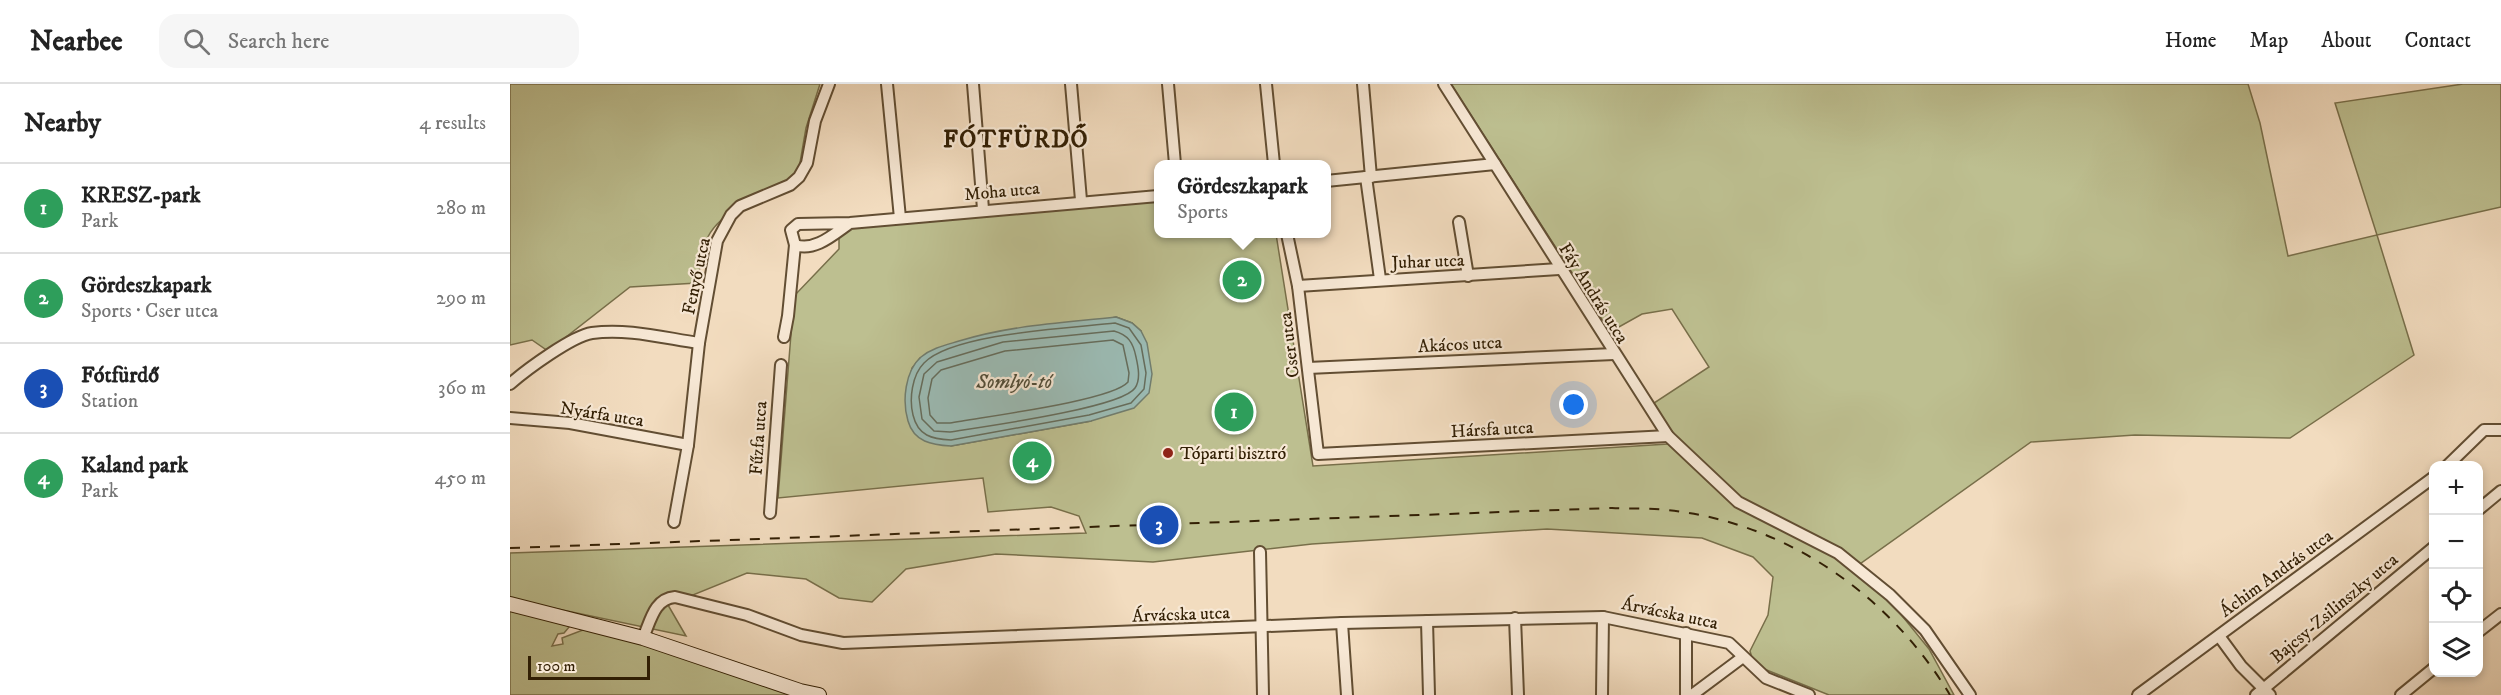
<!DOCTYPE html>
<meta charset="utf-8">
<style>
:root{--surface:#fff;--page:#f6f6f6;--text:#222;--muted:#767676;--line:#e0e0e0;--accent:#ea580c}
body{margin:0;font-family:"IM FELL DW Pica",serif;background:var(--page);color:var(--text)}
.controls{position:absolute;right:18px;bottom:18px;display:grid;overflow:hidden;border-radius:12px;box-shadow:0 3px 9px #0003}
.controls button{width:54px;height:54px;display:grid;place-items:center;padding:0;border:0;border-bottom:2px solid var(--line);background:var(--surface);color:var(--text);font:30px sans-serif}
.scale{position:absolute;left:18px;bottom:15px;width:122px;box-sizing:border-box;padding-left:6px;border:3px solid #321f04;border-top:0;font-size:16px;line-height:21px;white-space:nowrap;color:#321f04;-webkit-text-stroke:4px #f7e8d5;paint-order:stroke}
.you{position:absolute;left:1064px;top:321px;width:21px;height:21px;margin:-15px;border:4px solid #fff;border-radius:50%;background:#1a73e8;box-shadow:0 0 0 9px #1a73e833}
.badge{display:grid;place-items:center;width:39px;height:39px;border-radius:50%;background:var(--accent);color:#fff;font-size:20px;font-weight:700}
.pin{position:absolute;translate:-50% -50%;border:3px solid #fff;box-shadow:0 2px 6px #0006}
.popup{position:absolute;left:644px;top:76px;width:177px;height:78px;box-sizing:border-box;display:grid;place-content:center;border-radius:12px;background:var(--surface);filter:drop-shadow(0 2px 4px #0005);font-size:20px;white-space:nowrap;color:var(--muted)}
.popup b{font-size:22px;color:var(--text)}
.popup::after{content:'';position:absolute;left:50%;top:100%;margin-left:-12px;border:12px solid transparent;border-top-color:var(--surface)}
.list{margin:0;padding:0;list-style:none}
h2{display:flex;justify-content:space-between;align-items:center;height:78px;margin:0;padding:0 24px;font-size:26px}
h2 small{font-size:20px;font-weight:400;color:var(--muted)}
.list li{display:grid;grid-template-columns:39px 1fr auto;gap:18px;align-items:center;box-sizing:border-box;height:90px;padding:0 24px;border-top:2px solid var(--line)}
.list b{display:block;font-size:22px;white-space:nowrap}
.list p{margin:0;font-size:20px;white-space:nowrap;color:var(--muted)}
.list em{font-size:20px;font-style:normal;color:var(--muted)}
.icon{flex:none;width:33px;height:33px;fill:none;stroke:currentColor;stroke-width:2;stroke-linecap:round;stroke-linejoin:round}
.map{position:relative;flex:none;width:1991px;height:611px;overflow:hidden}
header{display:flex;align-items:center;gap:36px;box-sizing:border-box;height:84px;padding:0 30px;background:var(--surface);border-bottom:2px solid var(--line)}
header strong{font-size:28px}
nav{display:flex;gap:33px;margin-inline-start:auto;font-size:21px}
.search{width:420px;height:54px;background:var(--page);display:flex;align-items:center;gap:15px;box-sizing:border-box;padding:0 21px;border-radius:18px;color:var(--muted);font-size:22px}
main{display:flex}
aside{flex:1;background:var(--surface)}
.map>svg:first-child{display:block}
.green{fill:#bdbf90;stroke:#786f4a;stroke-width:1.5;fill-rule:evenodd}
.water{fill:#9bbbb4;stroke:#717d6e;stroke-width:1.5}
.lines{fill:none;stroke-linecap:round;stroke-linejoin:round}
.shore{stroke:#666d5c;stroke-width:1.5}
.street-casing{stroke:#624e33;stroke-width:14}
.secondary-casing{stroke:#321f04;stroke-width:16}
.street{stroke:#f7e8d5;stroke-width:10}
.secondary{stroke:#f7e8d5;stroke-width:14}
.rail{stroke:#321f04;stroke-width:2;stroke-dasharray:10 10;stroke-linecap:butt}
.poi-dot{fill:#8f2418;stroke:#f7e8d5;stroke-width:2}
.labels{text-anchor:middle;stroke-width:4.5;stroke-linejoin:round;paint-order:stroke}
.street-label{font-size:18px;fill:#321f04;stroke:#f7e8d5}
.poi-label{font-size:18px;fill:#321f04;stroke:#f7e8d5;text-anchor:start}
.water-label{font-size:20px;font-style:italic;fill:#524e39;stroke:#f7e8d5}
.district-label{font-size:24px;font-weight:bold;letter-spacing:1.5px;fill:#321f04;stroke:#f7e8d5}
</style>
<header>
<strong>Nearbee</strong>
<div class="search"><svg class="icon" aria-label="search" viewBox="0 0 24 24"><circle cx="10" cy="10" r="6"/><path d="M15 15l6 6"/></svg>Search here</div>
<nav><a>Home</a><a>Map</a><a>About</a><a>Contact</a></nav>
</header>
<main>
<aside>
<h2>Nearby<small>4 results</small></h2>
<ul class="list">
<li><span class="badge" style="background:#2e9e5b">1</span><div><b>KRESZ-park</b><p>Park</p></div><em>280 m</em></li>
<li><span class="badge" style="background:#2e9e5b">2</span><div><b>Gördeszkapark</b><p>Sports · Cser utca</p></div><em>290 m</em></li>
<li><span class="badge" style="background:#1a4fb4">3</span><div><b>Fótfürdő</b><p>Station</p></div><em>360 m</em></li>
<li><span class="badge" style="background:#2e9e5b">4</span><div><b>Kaland park</b><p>Park</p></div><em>450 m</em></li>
</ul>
</aside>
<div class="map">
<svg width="1991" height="611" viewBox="0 0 1991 611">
<rect width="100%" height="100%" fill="#f2dcbf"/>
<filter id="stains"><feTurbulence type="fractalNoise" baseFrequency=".00333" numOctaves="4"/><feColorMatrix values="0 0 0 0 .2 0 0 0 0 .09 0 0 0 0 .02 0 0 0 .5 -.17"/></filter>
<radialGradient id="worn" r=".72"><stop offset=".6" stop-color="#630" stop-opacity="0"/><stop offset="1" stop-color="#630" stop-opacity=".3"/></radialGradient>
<g class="green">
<path d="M0 0H310L296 44 286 102C255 114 210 123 196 157 191 169 190 186 187 199L120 203 38 267 22 256 0 261Z"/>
<path d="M941 0H1738L1750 39 1778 172 1867 151 1825 19 1953 0H1991V123L1867 151 1904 271 1780 354 1625 351 1521 358 1350 480 1419 565 1444 611H1319L1244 581 1240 567 1258 531 1263 493 1243 473 1192 454 1037 445 802 460 643 478 486 470 396 485 362 518 329 514 296 495 237 489 158 521 176 552 0 515V469L576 449 569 432 541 423 478 428 473 394 268 414 284 212 329 165V144L648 115V150H766L803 382 1158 360 1161 348 1144 319 1199 283 1162 225 1132 230 1100 248ZM606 233 622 239 631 247 581 337 441 362 396 312 402 284 410 274Z"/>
<polygon points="0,524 60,542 54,549 48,550 42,562 53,560 52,554 78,544 297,611 0,611"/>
</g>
<path class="water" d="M606 233 622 239 631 247 637 259 642 290 639 309 624 324 581 337 441 362C422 361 404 358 398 337 392 317 395 287 411 273 422 264 436 261 449 257 502 241 551 239 606 233Z"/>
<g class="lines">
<g class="shore">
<path d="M605 239 619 244 631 261 636 289 634 305 621 319 579 331 441 356C422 355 408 352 403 331 399 315 402 291 414 279 443 249 562 244 605 239Z"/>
<path d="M604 247C618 251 623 258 626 273 628 282 631 295 625 304 612 324 471 343 440 348L424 347 412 335 409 313 414 290 427 278 493 258Z"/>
<path d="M603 256 613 261 619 289 618 298C602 317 471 333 440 339H427L420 331 418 314 422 295 431 286 495 267Z"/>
</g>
<g class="street-casing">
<g id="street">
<polyline points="377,0 390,134"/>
<polyline points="463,0 473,125"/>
<polyline points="561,0 571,116"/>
<polyline points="658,0 665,80"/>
<polyline points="756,0 764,80"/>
<polyline points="853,0 861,93"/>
<polyline points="934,0 1158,352 1228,418 1328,469 1380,511 1415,546 1460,611"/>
<polyline points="856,93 870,195"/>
<polyline points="816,97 985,80"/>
<polyline points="949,138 958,192"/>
<path d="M340 139C324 150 305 168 285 161L281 146 288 140 340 139 648 112"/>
<polyline points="777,150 788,202 808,370 1158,352"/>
<polyline points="788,202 1049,185"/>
<polyline points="274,253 278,232 285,161"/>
<polyline points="798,284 1104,270"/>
<path d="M0 300C16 286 62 252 82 249 117 244 154 254 189 259"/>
<polyline points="0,334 60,339 178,361"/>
<polyline points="1937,382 1974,346 1991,346"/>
<polyline points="1968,426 1991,407"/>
<polyline points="260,429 271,281"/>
<polyline points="164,438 178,361 189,259 207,157 221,131 230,122 280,101 289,93 297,79 305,37 319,0"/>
<polyline points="750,468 753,611"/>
<polyline points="1005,534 1008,611"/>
<polyline points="917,537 919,611"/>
<polyline points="832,539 837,611"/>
<polyline points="1968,548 1991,530"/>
<polyline points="1709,552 1731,582 1760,611"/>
<path d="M133 554C141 536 144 515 165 513L237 531 291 551 333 559 832 539 1093 533 1219 559 1256 594 1299 611"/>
<polyline points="1092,611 1093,533"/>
<polyline points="1176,611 1176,549"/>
<polyline points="1182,611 1233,573"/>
<polyline points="1628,611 1924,393"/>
<polyline points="1746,611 1924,463"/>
<polyline points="1891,611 1924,584"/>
</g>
</g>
<g class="secondary-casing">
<polyline id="secondary" points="0,520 133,554 290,607 309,611"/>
</g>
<use href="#street" class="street"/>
<use href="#secondary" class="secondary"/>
<path class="rail" d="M0 464 1102 424C1120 425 1139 424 1157 426 1275 438 1379 510 1440 611"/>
</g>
<circle class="poi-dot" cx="658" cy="369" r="6"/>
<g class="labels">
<g class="street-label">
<text transform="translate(492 107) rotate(-5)" y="6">Moha utca</text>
<text transform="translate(918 177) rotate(-2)" y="6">Juhar utca</text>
<text transform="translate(186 192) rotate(-78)" y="6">Fenyő utca</text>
<text transform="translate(1084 209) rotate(58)" y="6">Fáy András utca</text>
<text transform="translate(950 260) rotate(-3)" y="6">Akácos utca</text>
<text transform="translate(779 261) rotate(-97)" y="6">Cser utca</text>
<text transform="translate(92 330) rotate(9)" y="6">Nyárfa utca</text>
<text transform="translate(982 345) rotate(-3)" y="6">Hársfa utca</text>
<text transform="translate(248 354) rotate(-86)" y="6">Fűzfa utca</text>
<text transform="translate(1766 489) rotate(-36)" y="6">Áchim András utca</text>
<text transform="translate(1824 524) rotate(-40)" y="6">Bajcsy-Zsilinszky utca</text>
<text transform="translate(1160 529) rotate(12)" y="6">Árvácska utca</text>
<text transform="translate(671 530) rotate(-2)" y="6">Árvácska utca</text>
</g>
<g class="poi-label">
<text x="670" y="375">Tóparti bisztró</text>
</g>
<g class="water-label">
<text x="504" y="304">Somlyó-tó</text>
</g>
<g class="district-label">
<text x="506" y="63">FÓTFÜRDŐ</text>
</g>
</g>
<rect width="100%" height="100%" filter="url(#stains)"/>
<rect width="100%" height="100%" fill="url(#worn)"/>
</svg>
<div class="controls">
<button>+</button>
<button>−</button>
<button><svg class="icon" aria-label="locate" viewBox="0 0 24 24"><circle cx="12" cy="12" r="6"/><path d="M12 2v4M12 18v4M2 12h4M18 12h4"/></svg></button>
<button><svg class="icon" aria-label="layers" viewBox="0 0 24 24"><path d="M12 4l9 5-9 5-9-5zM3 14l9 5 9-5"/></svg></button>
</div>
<div class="scale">100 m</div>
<div class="you"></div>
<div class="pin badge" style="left:724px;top:328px;background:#2e9e5b">1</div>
<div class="pin badge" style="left:732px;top:196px;background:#2e9e5b">2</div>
<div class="popup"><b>Gördeszkapark</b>Sports</div>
<div class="pin badge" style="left:649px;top:441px;background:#1a4fb4">3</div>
<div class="pin badge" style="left:522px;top:377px;background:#2e9e5b">4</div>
</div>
</main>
